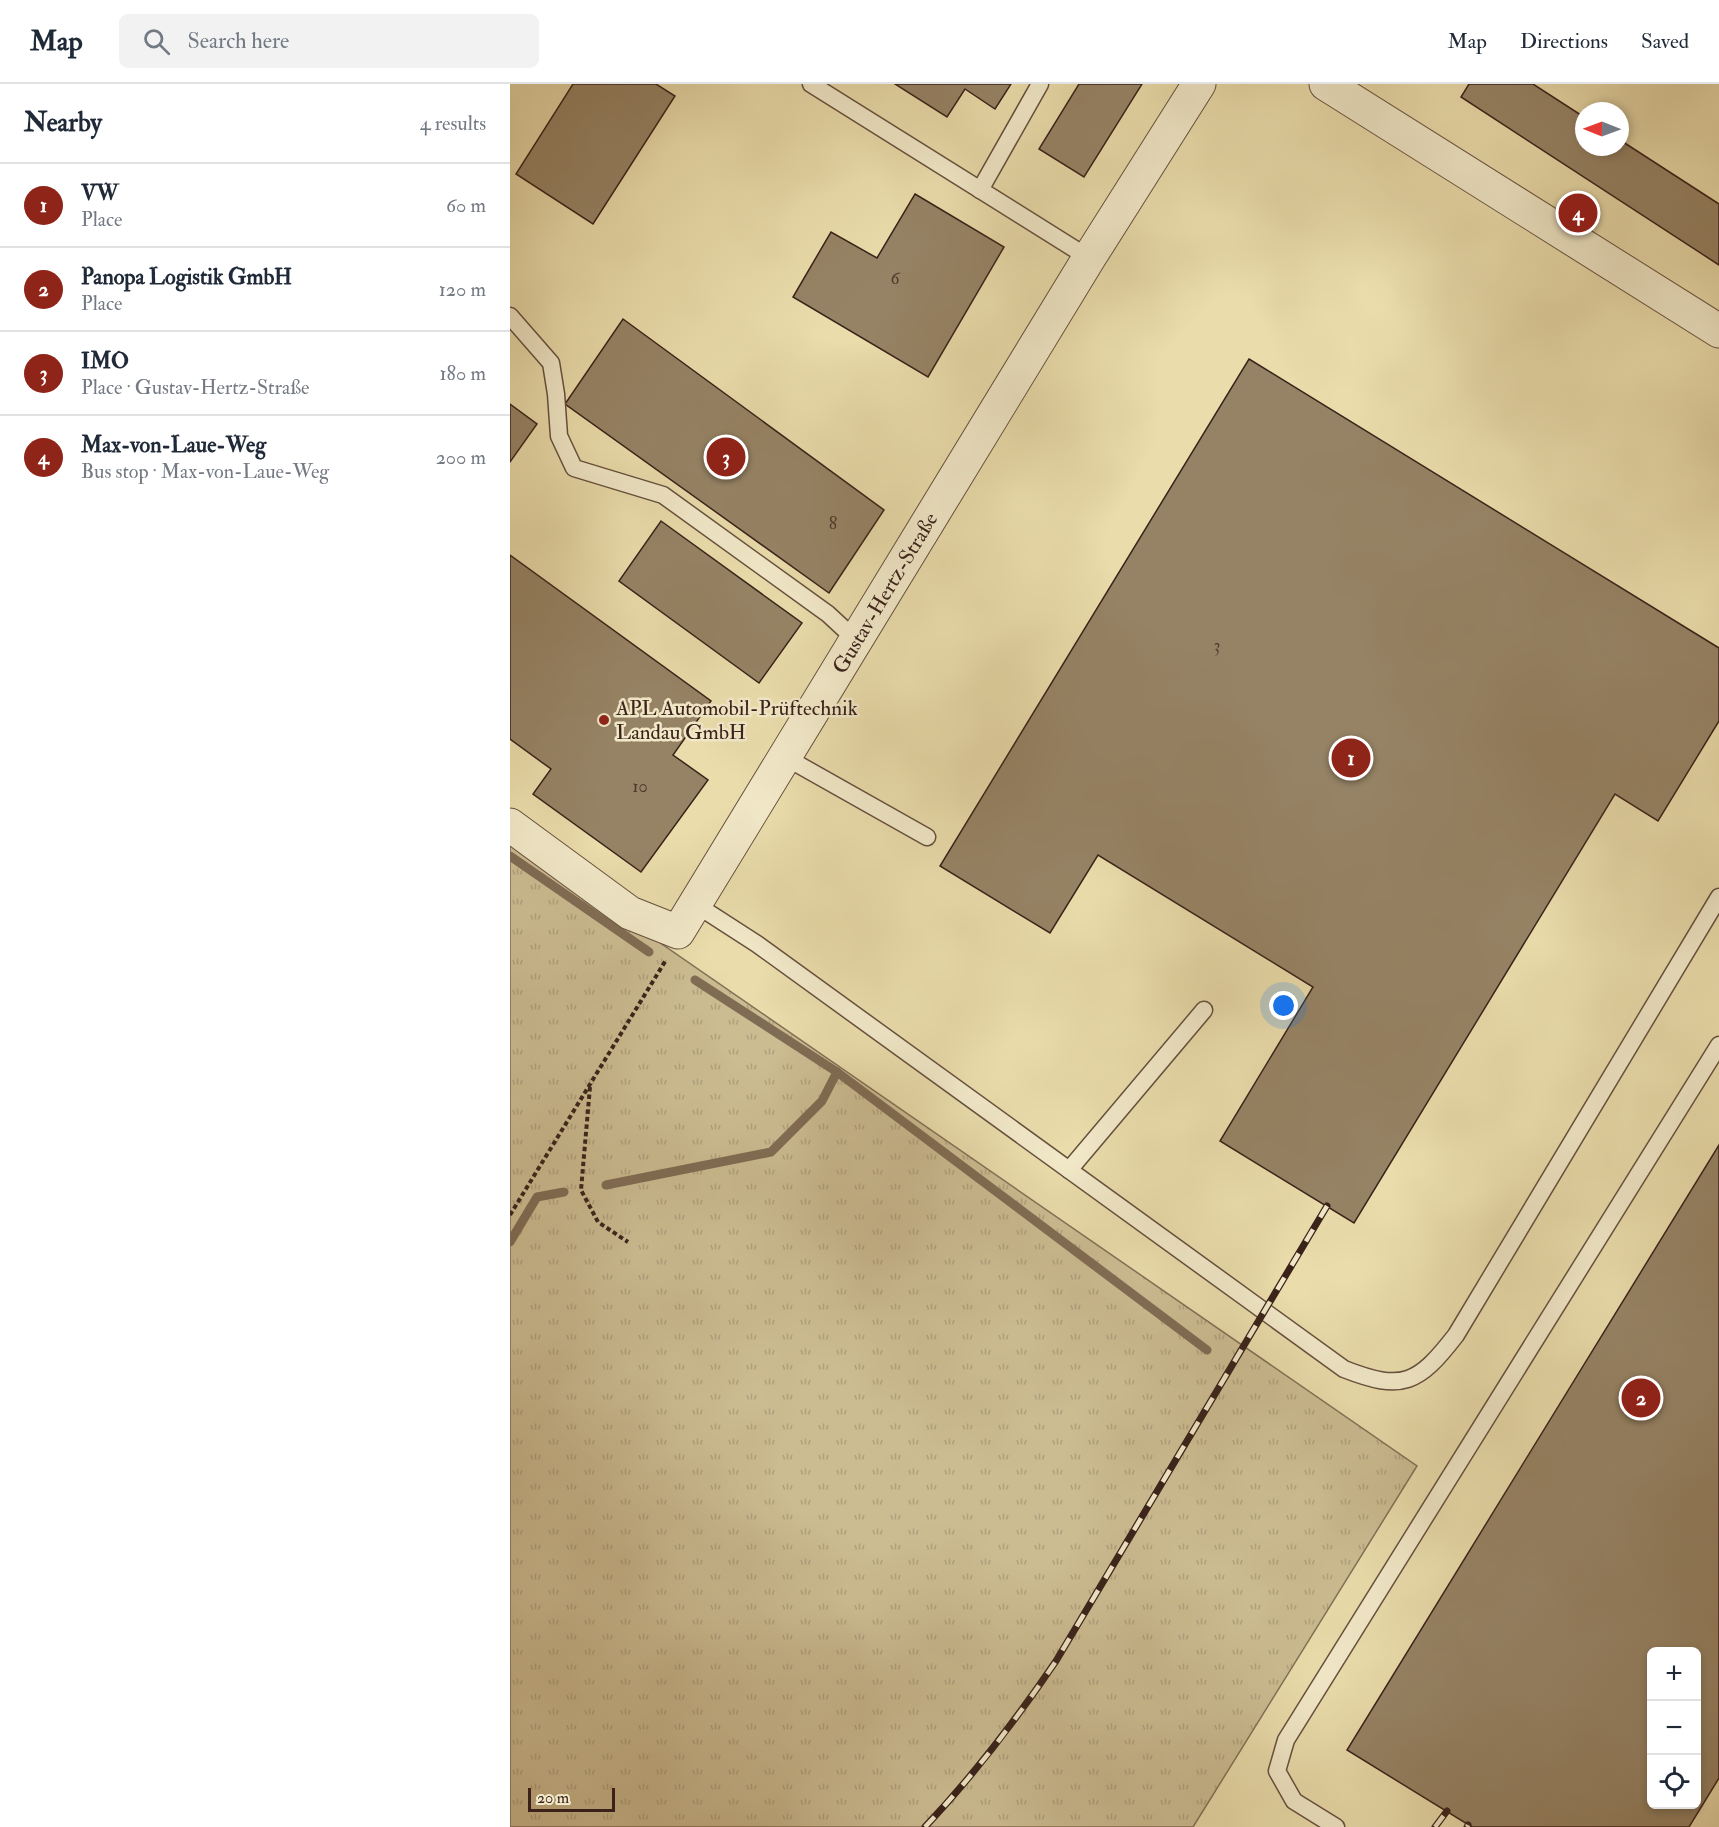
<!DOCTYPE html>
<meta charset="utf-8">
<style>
:root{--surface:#fff;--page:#f2f2f3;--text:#1f2937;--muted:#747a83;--line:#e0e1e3;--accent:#8f2418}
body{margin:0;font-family:"IM FELL Double Pica",serif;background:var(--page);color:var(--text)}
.controls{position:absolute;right:18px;bottom:18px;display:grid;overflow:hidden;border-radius:9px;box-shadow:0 3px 9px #0003}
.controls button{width:54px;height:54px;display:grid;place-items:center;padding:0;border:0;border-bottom:2px solid var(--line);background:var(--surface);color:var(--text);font:30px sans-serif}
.compass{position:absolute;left:1065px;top:18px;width:54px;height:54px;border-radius:50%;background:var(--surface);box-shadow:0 3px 9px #0003;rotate:271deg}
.scale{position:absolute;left:18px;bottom:15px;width:87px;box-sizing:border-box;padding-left:6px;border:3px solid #3a221a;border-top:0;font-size:16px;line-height:21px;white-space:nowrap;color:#3a221a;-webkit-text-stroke:4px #f1e8c8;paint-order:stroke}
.you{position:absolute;left:774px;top:922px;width:21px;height:21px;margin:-15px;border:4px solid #fff;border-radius:50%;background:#1a73e8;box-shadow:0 0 0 9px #1a73e833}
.badge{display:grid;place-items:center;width:39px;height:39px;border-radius:50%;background:var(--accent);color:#fff;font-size:20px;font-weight:700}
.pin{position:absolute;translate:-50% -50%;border:3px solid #fff;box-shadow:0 2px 6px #0006}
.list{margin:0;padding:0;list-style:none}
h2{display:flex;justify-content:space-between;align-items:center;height:78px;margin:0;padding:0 24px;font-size:26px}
h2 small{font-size:20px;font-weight:400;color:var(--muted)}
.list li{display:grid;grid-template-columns:39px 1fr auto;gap:18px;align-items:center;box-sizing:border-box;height:84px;padding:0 24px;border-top:2px solid var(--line)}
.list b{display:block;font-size:22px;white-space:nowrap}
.list p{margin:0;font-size:20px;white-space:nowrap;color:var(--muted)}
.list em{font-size:20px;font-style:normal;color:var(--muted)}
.icon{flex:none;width:33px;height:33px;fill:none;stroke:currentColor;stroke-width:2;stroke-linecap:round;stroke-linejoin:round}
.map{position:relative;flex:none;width:1209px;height:1743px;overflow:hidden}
header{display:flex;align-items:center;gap:36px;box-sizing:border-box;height:84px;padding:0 30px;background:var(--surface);border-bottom:2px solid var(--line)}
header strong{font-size:28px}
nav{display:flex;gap:33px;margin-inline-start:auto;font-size:21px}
.search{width:420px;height:54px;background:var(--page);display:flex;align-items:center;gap:15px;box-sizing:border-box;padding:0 21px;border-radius:9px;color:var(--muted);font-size:22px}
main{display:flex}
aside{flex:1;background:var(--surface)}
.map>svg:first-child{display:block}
.grass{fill:url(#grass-tufts);stroke:#836f56;stroke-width:1.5}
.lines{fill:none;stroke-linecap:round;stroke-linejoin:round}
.stream{stroke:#806c54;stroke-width:9}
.building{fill:#968365;stroke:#3a221a;stroke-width:1.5;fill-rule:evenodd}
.service-casing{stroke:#66503e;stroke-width:19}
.minor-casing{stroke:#66503e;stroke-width:35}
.path{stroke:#3a221a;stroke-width:4;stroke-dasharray:4.5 3;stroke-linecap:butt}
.service{stroke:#f1e8c8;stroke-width:16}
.minor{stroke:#f1e8c8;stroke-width:33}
.rail-casing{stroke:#3a221a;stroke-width:7}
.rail{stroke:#f1e8c8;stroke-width:4.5;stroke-dasharray:14;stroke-linecap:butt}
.poi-dot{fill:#8f2418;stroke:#f1e8c8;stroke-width:2}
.labels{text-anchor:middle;stroke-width:5;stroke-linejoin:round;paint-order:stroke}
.number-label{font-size:18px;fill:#513a2d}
.street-label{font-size:21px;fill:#3a221a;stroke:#f1e8c8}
.poi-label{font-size:21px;fill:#3a221a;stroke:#f1e8c8;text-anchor:start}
</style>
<header>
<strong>Map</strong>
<div class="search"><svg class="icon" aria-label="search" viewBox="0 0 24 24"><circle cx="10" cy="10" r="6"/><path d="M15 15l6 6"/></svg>Search here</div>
<nav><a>Map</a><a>Directions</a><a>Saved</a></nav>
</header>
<main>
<aside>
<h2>Nearby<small>4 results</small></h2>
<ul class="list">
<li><span class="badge">1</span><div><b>VW</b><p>Place</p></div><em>60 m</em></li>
<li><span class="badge">2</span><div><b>Panopa Logistik GmbH</b><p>Place</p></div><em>120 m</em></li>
<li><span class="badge">3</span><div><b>IMO</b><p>Place · Gustav-Hertz-Straße</p></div><em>180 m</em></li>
<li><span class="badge">4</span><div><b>Max-von-Laue-Weg</b><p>Bus stop · Max-von-Laue-Weg</p></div><em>200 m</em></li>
</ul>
</aside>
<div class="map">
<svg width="1209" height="1743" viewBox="0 0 1209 1743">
<defs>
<pattern id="grass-tufts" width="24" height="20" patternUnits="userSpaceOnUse" patternTransform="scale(1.5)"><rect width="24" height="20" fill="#ccbc92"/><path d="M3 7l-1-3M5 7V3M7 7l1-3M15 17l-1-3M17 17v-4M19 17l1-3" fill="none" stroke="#b0a17d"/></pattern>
</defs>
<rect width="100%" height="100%" fill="#eadcab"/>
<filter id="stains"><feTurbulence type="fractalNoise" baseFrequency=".00333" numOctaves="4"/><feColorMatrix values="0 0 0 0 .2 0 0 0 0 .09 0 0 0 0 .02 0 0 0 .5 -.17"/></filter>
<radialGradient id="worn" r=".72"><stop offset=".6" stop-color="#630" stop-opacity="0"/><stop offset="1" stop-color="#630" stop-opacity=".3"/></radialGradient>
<polygon class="grass" points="0,755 907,1382 683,1743 0,1743"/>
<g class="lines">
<g class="stream">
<polyline points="0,772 139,868"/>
<polyline points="185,896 327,988 697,1266"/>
<polyline points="96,1101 261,1068 312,1017 327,988"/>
<polyline points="0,1158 27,1113 54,1108"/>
</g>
</g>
<g class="building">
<polygon points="63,0 146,0 165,12 83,140 6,90"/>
<polygon points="385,0 501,0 485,25 455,5 437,33"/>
<polygon points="569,0 632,0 574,93 529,65"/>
<polygon points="959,0 1023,0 1074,33 1074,63 1110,63 1110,56 1209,120 1209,181 951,13"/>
<polygon points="405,110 494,163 418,293 283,213 321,148 367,174"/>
<polygon points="113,235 374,426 319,509 55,320"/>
<polygon points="739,275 1209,564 1209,637 1148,737 1105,710 844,1139 710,1057 803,903 588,771 540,849 430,782"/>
<polygon points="0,320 27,340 0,378"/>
<polygon points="151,437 292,539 249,599 109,497"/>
<polygon points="0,471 201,617 163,671 198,696 131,788 23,710 41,685 0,655"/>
<path d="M1209 1061V1694L1179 1743H962L837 1666ZM1142 1568H1186V1720H1142Z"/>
</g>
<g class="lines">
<g class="service-casing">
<g id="service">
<polyline points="301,0 579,174"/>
<polyline points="470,106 530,0"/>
<polyline points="0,232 41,279 46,310 49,352 64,384 153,411 318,530 346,556"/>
<polyline points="275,673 417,753"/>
<path d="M185 820 247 860 834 1285C893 1308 908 1300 946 1251L1209 813"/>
<polyline points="559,1086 694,926"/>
<polyline points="826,1743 784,1717 767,1687 776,1656 1209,961"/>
</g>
</g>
<g class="minor-casing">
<g id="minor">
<polyline points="816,0 1209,247"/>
<polyline points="0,741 120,829 168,848 579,174 689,0"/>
</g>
</g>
<g class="path">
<polyline points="80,1003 71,1106 88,1138 118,1158"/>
<polyline points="0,1131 156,876"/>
</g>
<use href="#service" class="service"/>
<use href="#minor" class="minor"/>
<g class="rail-casing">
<g id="rail">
<path d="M415 1743C464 1691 506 1636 546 1577L817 1122"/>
<polyline points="925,1743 937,1727"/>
<polyline points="957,1743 958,1741"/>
</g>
</g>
<use href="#rail" class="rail"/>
</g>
<circle class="poi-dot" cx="94" cy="636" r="6"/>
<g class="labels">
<g class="number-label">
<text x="385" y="200">6</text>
<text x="323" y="445">8</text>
<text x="707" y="567">3</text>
<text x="130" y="708">10</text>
</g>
<g class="street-label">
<text transform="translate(375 509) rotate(-59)" y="7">Gustav-Hertz-Straße</text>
</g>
<g class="poi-label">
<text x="106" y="631">APL Automobil-Prüftechnik<tspan x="106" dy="24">Landau GmbH</tspan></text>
</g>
</g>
<rect width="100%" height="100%" filter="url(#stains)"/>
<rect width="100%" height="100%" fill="url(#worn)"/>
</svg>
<div class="controls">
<button>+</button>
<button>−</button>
<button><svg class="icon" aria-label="locate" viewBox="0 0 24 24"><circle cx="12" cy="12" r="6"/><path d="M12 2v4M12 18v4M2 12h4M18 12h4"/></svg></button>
</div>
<svg class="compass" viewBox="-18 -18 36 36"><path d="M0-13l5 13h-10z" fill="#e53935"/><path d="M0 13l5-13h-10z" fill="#747a83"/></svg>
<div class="scale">20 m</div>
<div class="you"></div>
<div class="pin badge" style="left:841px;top:674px">1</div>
<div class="pin badge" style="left:1131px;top:1314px">2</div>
<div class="pin badge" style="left:216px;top:373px">3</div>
<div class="pin badge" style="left:1068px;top:129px">4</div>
</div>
</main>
